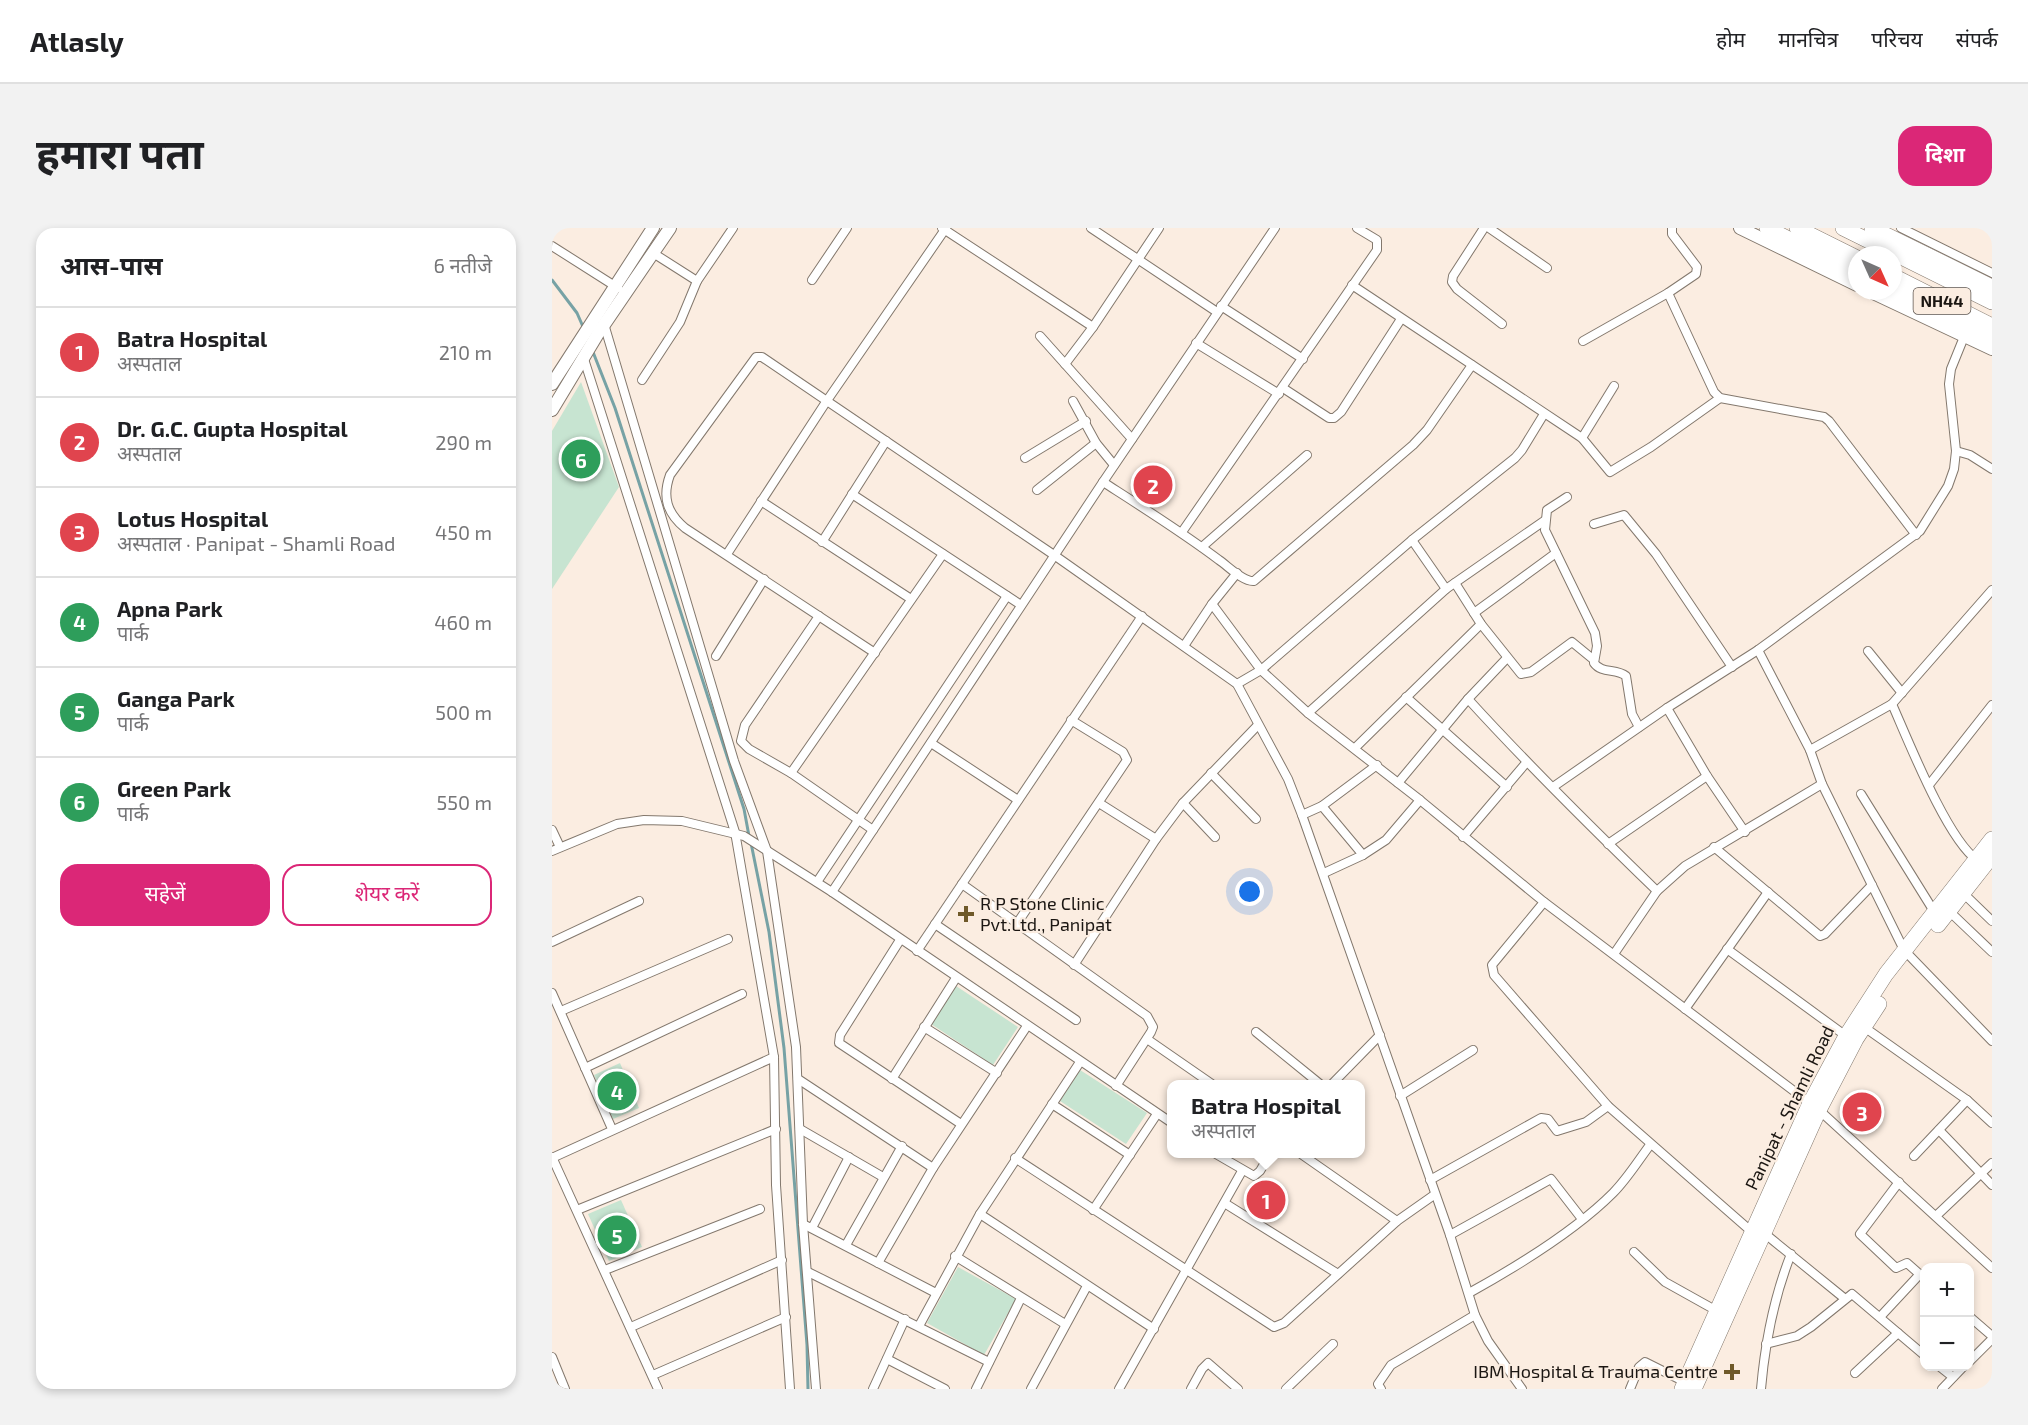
<!DOCTYPE html>
<html lang="hi">
<meta charset="utf-8">
<style>
:root{--surface:#fff;--page:#f2f2f2;--text:#202124;--muted:#757577;--line:#e0e0e0;--accent:#db2777}
body{margin:0;font-family:"Exo 2","Noto Sans Devanagari",sans-serif;background:var(--page);color:var(--text)}
.controls{position:absolute;right:18px;bottom:18px;display:grid;overflow:hidden;border-radius:12px;box-shadow:0 3px 9px #0003}
.controls button{width:54px;height:54px;display:grid;place-items:center;padding:0;border:0;border-bottom:2px solid var(--line);background:var(--surface);color:var(--text);font:30px sans-serif}
.compass{position:absolute;left:1296px;top:18px;width:54px;height:54px;border-radius:50%;background:var(--surface);box-shadow:0 3px 9px #0003;rotate:135deg}
.you{position:absolute;left:698px;top:664px;width:21px;height:21px;margin:-15px;border:4px solid #fff;border-radius:50%;background:#1a73e8;box-shadow:0 0 0 9px #1a73e833}
.badge{display:grid;place-items:center;width:39px;height:39px;border-radius:50%;background:var(--accent);color:#fff;font-size:20px;font-weight:700}
.pin{position:absolute;translate:-50% -50%;border:3px solid #fff;box-shadow:0 2px 6px #0006}
.popup{position:absolute;left:615px;top:852px;width:198px;height:78px;box-sizing:border-box;display:grid;place-content:center;border-radius:12px;background:var(--surface);filter:drop-shadow(0 2px 4px #0005);font-size:20px;white-space:nowrap;color:var(--muted)}
.popup b{font-size:22px;color:var(--text)}
.popup::after{content:'';position:absolute;left:50%;top:100%;margin-left:-12px;border:12px solid transparent;border-top-color:var(--surface)}
.list{margin:0;padding:0;list-style:none}
h2{display:flex;justify-content:space-between;align-items:center;height:78px;margin:0;padding:0 24px;font-size:26px}
h2 small{font-size:20px;font-weight:400;color:var(--muted)}
.list li{display:grid;grid-template-columns:39px 1fr auto;gap:18px;align-items:center;box-sizing:border-box;height:90px;padding:0 24px;border-top:2px solid var(--line)}
.list b{display:block;font-size:22px;white-space:nowrap}
.list p{margin:0;font-size:20px;white-space:nowrap;color:var(--muted)}
.list em{font-size:20px;font-style:normal;color:var(--muted)}
.actions{display:flex;gap:12px;padding:18px 24px}
.actions a{flex:1;padding:14px 0;border:2px solid var(--accent);border-radius:18px;text-align:center;font-size:21px;color:var(--accent)}
.actions .main{background:var(--accent);color:#fff}
.map{position:relative;flex:none;width:1440px;height:1161px;overflow:hidden;border-radius:18px}
header{display:flex;align-items:center;gap:36px;box-sizing:border-box;height:84px;padding:0 30px;background:var(--surface);border-bottom:2px solid var(--line)}
header strong{font-size:28px}
nav{display:flex;gap:33px;margin-inline-start:auto;font-size:21px}
.intro{display:flex;align-items:center;justify-content:space-between;box-sizing:border-box;height:144px;padding:0 36px}
h1{margin:0;font-size:42px}
.button{padding:15px 27px;border-radius:18px;background:var(--accent);color:#fff;font-size:21px;font-weight:700}
main{display:flex;gap:36px;padding:0 36px}
aside{flex:1;background:var(--surface);border-radius:18px;box-shadow:0 3px 9px #0003}
.map>svg:first-child{display:block}
.green{fill:#c7e4d1}
.lines{fill:none;stroke-linecap:round;stroke-linejoin:round}
.stream{stroke:#77a2a5;stroke-width:3}
.street-casing{stroke:#83786d;stroke-width:10}
.secondary-casing{stroke:#83786d;stroke-width:14}
.highway-casing{stroke:#83786d;stroke-width:16}
.street{stroke:#fff;stroke-width:8}
.secondary{stroke:#fff;stroke-width:12}
.highway{stroke:#fff;stroke-width:15}
.poi-dot{fill:#6f5929;stroke:#fbede1;stroke-width:2}
.labels{text-anchor:middle;stroke-width:4.5;stroke-linejoin:round;paint-order:stroke}
.shield{fill:#fbede1;stroke:#5e5650;stroke-width:1.5}
.shield-label{font-size:16px;font-weight:bold;fill:#1b1612}
.poi-label{font-size:18px;fill:#1b1612;stroke:#fbede1;text-anchor:start}
.street-label{font-size:18px;fill:#1b1612;stroke:#fbede1}
</style>
<header>
<strong>Atlasly</strong>
<nav><a>होम</a><a>मानचित्र</a><a>परिचय</a><a>संपर्क</a></nav>
</header>
<div class="intro"><h1>हमारा पता</h1><a class="button">दिशा</a></div>
<main>
<aside>
<h2>आस-पास<small>6 नतीजे</small></h2>
<ul class="list">
<li><span class="badge" style="background:#e0444e">1</span><div><b>Batra Hospital</b><p>अस्पताल</p></div><em>210 m</em></li>
<li><span class="badge" style="background:#e0444e">2</span><div><b>Dr. G.C. Gupta Hospital</b><p>अस्पताल</p></div><em>290 m</em></li>
<li><span class="badge" style="background:#e0444e">3</span><div><b>Lotus Hospital</b><p>अस्पताल · Panipat - Shamli Road</p></div><em>450 m</em></li>
<li><span class="badge" style="background:#2e9e5b">4</span><div><b>Apna Park</b><p>पार्क</p></div><em>460 m</em></li>
<li><span class="badge" style="background:#2e9e5b">5</span><div><b>Ganga Park</b><p>पार्क</p></div><em>500 m</em></li>
<li><span class="badge" style="background:#2e9e5b">6</span><div><b>Green Park</b><p>पार्क</p></div><em>550 m</em></li>
</ul>
<div class="actions"><a class="main">सहेजें</a><a>शेयर करें</a></div>
</aside>
<div class="map">
<svg width="1440" height="1161" viewBox="0 0 1440 1161">
<rect width="100%" height="100%" fill="#fbede1"/>
<g class="green">
<polygon points="29,154 67,259 0,361 0,203"/>
<polygon points="404,758 466,799 441,837 379,796"/>
<polygon points="68,835 87,880 61,891 42,847"/>
<polygon points="528,842 595,885 574,916 508,873"/>
<polygon points="69,972 90,1019 57,1033 36,986"/>
<polygon points="406,1039 464,1071 432,1127 375,1095"/>
</g>
<g class="lines">
<g class="stream">
<polyline points="0,52 25,85 32,101"/>
<polyline points="41,124 63,180 192,581 197,608"/>
<polyline points="199,615 217,704 232,820 255,1117 256,1161"/>
</g>
<g class="street-casing">
<g id="street">
<polyline points="390,0 541,99"/>
<polyline points="539,0 665,84"/>
<polyline points="932,0 901,48 900,54 905,61 950,96"/>
<polyline points="937,0 995,40"/>
<polyline points="1349,0 1440,45"/>
<polyline points="0,18 66,60"/>
<polyline points="101,25 145,53 181,0"/>
<polyline points="260,52 295,0"/>
<polyline points="800,57 1030,210 1058,244 1099,219 1168,170"/>
<polyline points="1116,65 1162,164 1168,170 1272,189 1277,193 1364,307"/>
<polyline points="669,78 751,131"/>
<polyline points="52,96 182,533 215,623 244,819 251,996 264,1161"/>
<polyline points="488,108 580,211"/>
<polyline points="1031,113 1116,65 1144,46 1145,39 1120,6 1120,0"/>
<polyline points="644,115 727,166"/>
<polyline points="31,128 183,604 222,829 224,957 238,1161"/>
<polyline points="513,136 541,99 607,0"/>
<polyline points="90,152 128,94 145,53"/>
<polyline points="731,160 777,190 782,190 789,184 849,91"/>
<polyline points="521,173 544,215 562,237"/>
<polyline points="1030,210 1062,158"/>
<polyline points="1404,223 1418,227 1440,241"/>
<polyline points="473,230 534,193"/>
<path d="M551 254C590 279 630 304 667 332 676 338 691 354 702 353L861 217 875 202 920 137"/>
<polyline points="485,262 544,215"/>
<polyline points="300,266 469,377"/>
<path d="M1015 269 995 282 993 302 1043 405 1045 418 1042 435C1050 446 1064 440 1074 448L1080 486 1087 499"/>
<polyline points="209,273 359,371"/>
<polyline points="1042,296 1072,287 1104,326 1180,439"/>
<polyline points="630,304 825,22 825,12 805,0"/>
<polyline points="860,312 894,361"/>
<polyline points="270,314 334,213"/>
<polyline points="650,319 755,227"/>
<polyline points="175,326 274,174 394,0"/>
<polyline points="903,355 929,396 969,446 979,444 1020,414 1042,432"/>
<polyline points="660,376 709,442 756,485 868,572 992,674 1267,882 1440,1040"/>
<polyline points="922,385 1004,325"/>
<polyline points="267,388 193,497 189,513 197,521 239,545 321,602"/>
<polyline points="632,418 660,376 685,345"/>
<polyline points="1206,422 1258,522 1270,556 1352,722 1440,813"/>
<polyline points="1316,423 1350,465"/>
<path d="M323 425 133 300C115 285 110 269 118 247L204 129H210L502 327 685 456 736 551 750 587 898 1007 923 1087 936 1113 970 1161"/>
<polyline points="164,428 212,351"/>
<polyline points="685,456 709,442 860,312 963,230 970,222 992,186"/>
<polyline points="854,469 955,559"/>
<path d="M916 471C976 537 1040 600 1105 663"/>
<path d="M1340 476C1356 512 1395 611 1425 632"/>
<polyline points="1115,480 1155,548 1193,604"/>
<polyline points="756,485 894,361 992,293"/>
<polyline points="379,515 466,572"/>
<polyline points="803,520 929,396"/>
<polyline points="1258,522 1340,476 1440,362"/>
<polyline points="239,545 391,326"/>
<polyline points="659,545 704,591"/>
<polyline points="846,555 916,471 955,430"/>
<polyline points="1377,557 1440,477"/>
<polyline points="1001,559 1115,480 1206,422 1368,303 1396,258 1402,241 1404,223 1397,156 1399,141 1414,104"/>
<polyline points="1309,566 1383,685"/>
<polyline points="547,575 604,611"/>
<polyline points="631,575 663,609"/>
<polyline points="770,578 811,627"/>
<polyline points="750,587 770,578 825,537"/>
<polyline points="0,602 8,619"/>
<polyline points="911,609 974,535"/>
<polyline points="1056,616 1155,548"/>
<polyline points="1162,619 1268,708 1273,706 1320,657"/>
<polyline points="0,623 65,596 92,592 130,593 192,608 280,664 620,895"/>
<polyline points="772,645 811,627 834,612 868,572"/>
<polyline points="265,654 455,368"/>
<polyline points="410,656 595,788 601,799 599,804 564,858"/>
<polyline points="280,664 551,254 723,0"/>
<polyline points="1411,665 1440,693"/>
<polyline points="992,674 940,737 942,747 1056,878 1200,1004 1212,1005 1292,1070"/>
<polyline points="1397,683 1440,724"/>
<polyline points="383,696 524,792"/>
<polyline points="464,697 575,532 571,524 519,492"/>
<polyline points="348,712 288,807 287,815 409,896"/>
<polyline points="0,714 87,673"/>
<polyline points="1175,721 1294,808"/>
<polyline points="365,723 590,388"/>
<polyline points="1062,726 1105,663 1133,638 1270,556"/>
<polyline points="522,737 604,611 631,575 706,497"/>
<polyline points="0,765 60,901"/>
<polyline points="1133,781 1216,664"/>
<polyline points="9,783 176,711"/>
<polyline points="372,799 445,845"/>
<polyline points="1312,799 1415,872 1440,895"/>
<polyline points="704,804 768,856"/>
<polyline points="595,811 660,856"/>
<polyline points="33,840 190,766"/>
<polyline points="246,851 381,940"/>
<polyline points="340,851 404,750"/>
<polyline points="780,856 828,807"/>
<polyline points="848,868 921,822"/>
<polyline points="500,876 578,927"/>
<polyline points="248,901 331,949"/>
<polyline points="1387,902 1440,957"/>
<polyline points="664,926 702,948 708,943 718,926"/>
<polyline points="749,926 845,993"/>
<polyline points="1362,928 1415,872"/>
<polyline points="0,929 106,1161"/>
<polyline points="0,930 222,829"/>
<polyline points="463,930 722,1099 732,1095 845,993 882,967"/>
<polyline points="878,952 989,890 996,891 1005,903 1034,894 1056,878"/>
<polyline points="1347,954 1308,1006 1344,1040 1355,1035 1372,1050"/>
<polyline points="674,976 786,1046"/>
<polyline points="25,982 224,901"/>
<polyline points="541,982 605,886"/>
<polyline points="428,986 602,1101"/>
<polyline points="1384,988 1440,935"/>
<polyline points="251,996 384,1065"/>
<polyline points="260,1000 297,929"/>
<polyline points="898,1007 999,951 1030,991"/>
<polyline points="294,1017 350,918"/>
<polyline points="1082,1024 1113,1054 1165,1083"/>
<polyline points="403,1028 513,1096"/>
<polyline points="326,1035 381,940 475,798"/>
<polyline points="53,1042 208,981"/>
<polyline points="256,1044 437,1134"/>
<path d="M917 1065C964 1039 1023 1003 1061 965 1075 951 1086 933 1098 917"/>
<polyline points="1328,1089 1368,1046"/>
<polyline points="1418,1089 1440,1108"/>
<polyline points="367,1098 428,986 528,834"/>
<polyline points="79,1099 230,1032"/>
<polyline points="1214,1116 1245,1108 1259,1099 1300,1066 1372,1127"/>
<polyline points="0,1129 13,1161"/>
<polyline points="335,1131 393,1161"/>
<polyline points="1418,1133 1440,1111"/>
<polyline points="1387,1138 1401,1149"/>
<polyline points="1303,1145 1346,1105"/>
<polyline points="101,1147 234,1089"/>
<polyline points="321,1161 353,1091"/>
<polyline points="424,1161 469,1070"/>
<polyline points="479,1161 535,1058"/>
<polyline points="567,1161 690,943"/>
<polyline points="639,1161 650,1141 656,1135 686,1161"/>
<polyline points="734,1161 781,1116"/>
<polyline points="829,1161 826,1156 839,1137 923,1087"/>
<polyline points="1078,1161 1087,1139 1093,1134 1133,1154"/>
<path d="M1209 1161C1213 1115 1222 1069 1239 1026"/>
<polyline points="1390,1161 1412,1138"/>
</g>
</g>
<g class="secondary-casing">
<g id="secondary">
<polyline points="1188,0 1305,57"/>
<polyline points="1317,63 1440,121"/>
<polyline points="0,156 101,0"/>
<polyline points="0,182 47,104 118,0"/>
</g>
</g>
<g class="highway-casing">
<g id="highway">
<polyline points="1215,0 1305,46"/>
<polyline points="1245,0 1305,30"/>
<polyline points="1291,0 1440,74"/>
<polyline points="1320,0 1440,59"/>
<polyline points="1341,48 1440,98"/>
<polyline points="1339,63 1440,112"/>
<polyline points="1386,697 1440,628"/>
<polyline points="1130,1161 1258,875 1294,808 1334,746 1440,611"/>
<polyline points="1142,1161 1267,882 1304,811 1327,776"/>
</g>
</g>
<use href="#street" class="street"/>
<use href="#secondary" class="secondary"/>
<use href="#highway" class="highway"/>
</g>
<g class="poi-dot">
<path d="M411 677h6v6h6v6h-6v6h-6v-6h-6v-6h6z"/>
<path d="M1177 1135h6v6h6v6h-6v6h-6v-6h-6v-6h6z"/>
</g>
<g class="labels">
<rect class="shield" x="1361.5" y="60" width="57" height="26" rx="4.5"/>
<g class="shield-label">
<text x="1390" y="79">NH44</text>
</g>
<g class="poi-label">
<text x="428" y="682">R P Stone Clinic<tspan x="428" dy="21">Pvt.Ltd., Panipat</tspan></text>
<text x="1166" y="1150" text-anchor="end">IBM Hospital &amp; Trauma Centre</text>
</g>
<g class="street-label">
<text transform="translate(1238 880) rotate(-64)" y="6">Panipat - Shamli Road</text>
</g>
</g>
</svg>
<div class="controls">
<button>+</button>
<button>−</button>
</div>
<svg class="compass" viewBox="-18 -18 36 36"><path d="M0-13l5 13h-10z" fill="#e53935"/><path d="M0 13l5-13h-10z" fill="#757577"/></svg>
<div class="you"></div>
<div class="pin badge" style="left:714px;top:972px;background:#e0444e">1</div>
<div class="popup"><b>Batra Hospital</b>अस्पताल</div>
<div class="pin badge" style="left:601px;top:257px;background:#e0444e">2</div>
<div class="pin badge" style="left:1310px;top:884px;background:#e0444e">3</div>
<div class="pin badge" style="left:65px;top:863px;background:#2e9e5b">4</div>
<div class="pin badge" style="left:65px;top:1007px;background:#2e9e5b">5</div>
<div class="pin badge" style="left:29px;top:231px;background:#2e9e5b">6</div>
</div>
</main>
